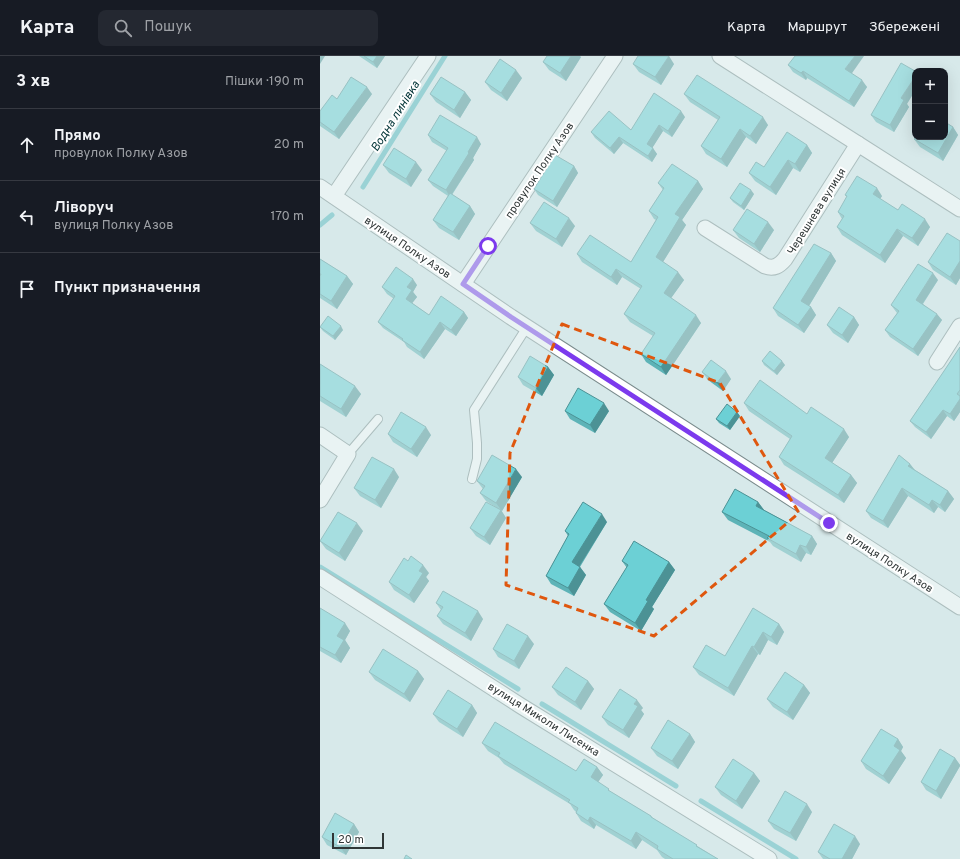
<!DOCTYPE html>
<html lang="uk">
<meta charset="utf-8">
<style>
:root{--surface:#171b24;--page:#242831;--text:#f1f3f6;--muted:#9ea1a6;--line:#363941}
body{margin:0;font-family:Overpass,sans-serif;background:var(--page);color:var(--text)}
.controls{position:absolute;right:12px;top:12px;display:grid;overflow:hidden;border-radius:8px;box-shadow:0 4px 16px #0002}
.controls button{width:36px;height:36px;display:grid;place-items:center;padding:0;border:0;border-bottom:1px solid var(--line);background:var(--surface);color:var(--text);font:20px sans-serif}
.scale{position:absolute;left:12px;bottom:10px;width:52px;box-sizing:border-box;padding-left:4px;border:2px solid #2f3636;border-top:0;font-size:11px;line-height:14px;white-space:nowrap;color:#2f3636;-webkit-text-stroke:3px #fff;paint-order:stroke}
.stop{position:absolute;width:12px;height:12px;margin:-9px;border:3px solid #7c3aed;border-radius:50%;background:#fff}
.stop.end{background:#7c3aed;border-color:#fff;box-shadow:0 1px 4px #0008}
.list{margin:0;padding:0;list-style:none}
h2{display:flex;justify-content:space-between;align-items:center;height:52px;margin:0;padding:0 16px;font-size:17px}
h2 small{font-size:13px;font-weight:400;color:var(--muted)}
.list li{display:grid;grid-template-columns:26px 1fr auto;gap:12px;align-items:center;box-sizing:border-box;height:72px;padding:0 16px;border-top:1px solid var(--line)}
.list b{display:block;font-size:15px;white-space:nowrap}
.list p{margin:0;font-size:13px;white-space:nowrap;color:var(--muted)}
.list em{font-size:13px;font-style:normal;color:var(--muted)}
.icon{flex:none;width:22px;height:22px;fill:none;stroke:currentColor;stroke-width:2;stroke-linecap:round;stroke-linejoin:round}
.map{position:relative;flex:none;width:640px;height:803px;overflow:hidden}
header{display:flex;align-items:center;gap:24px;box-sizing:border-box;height:56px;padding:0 20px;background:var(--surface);border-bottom:1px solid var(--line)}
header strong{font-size:19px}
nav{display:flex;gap:22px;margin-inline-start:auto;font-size:14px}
.search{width:280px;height:36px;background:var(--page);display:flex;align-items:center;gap:10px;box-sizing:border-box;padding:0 14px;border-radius:8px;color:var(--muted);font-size:15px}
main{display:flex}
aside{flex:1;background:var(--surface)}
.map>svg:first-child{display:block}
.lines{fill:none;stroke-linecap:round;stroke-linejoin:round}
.stream{stroke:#51b6bc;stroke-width:5}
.service-casing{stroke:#7a8b8c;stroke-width:10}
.minor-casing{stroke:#7a8b8c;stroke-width:17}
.service{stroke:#fff;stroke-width:8}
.minor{stroke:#fff;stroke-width:15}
.wall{fill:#5db3b7}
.shaded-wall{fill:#4c9295}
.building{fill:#6cd0d5;stroke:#4c9295}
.route{stroke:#7c3aed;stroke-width:5}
.marked{fill:none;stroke:#df570e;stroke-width:3;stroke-dasharray:8 5;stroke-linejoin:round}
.labels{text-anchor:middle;stroke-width:4;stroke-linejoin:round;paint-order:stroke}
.street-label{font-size:11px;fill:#2f3636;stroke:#fff}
.water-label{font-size:12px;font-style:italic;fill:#013336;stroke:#fff}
</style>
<header>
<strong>Карта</strong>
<div class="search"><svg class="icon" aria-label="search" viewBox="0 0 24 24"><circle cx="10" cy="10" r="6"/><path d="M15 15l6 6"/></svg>Пошук</div>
<nav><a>Карта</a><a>Маршрут</a><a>Збережені</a></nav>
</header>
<main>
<aside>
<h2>3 хв<small>Пішки · 190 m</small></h2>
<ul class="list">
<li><svg class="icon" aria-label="ahead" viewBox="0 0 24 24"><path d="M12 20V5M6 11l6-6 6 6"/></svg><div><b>Прямо</b><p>провулок Полку Азов</p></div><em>20 m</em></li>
<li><svg class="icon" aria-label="left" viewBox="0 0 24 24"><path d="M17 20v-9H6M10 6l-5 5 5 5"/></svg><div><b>Ліворуч</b><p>вулиця Полку Азов</p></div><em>170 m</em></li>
<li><svg class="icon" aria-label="arrive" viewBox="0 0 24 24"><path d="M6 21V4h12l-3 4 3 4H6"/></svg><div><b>Пункт призначення</b></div></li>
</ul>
</aside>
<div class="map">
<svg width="640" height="803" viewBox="0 0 640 803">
<rect width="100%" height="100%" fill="#d7e9ea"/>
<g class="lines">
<g class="stream">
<polyline points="43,131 125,0"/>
<polyline points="0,169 12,159"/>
<polyline points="0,511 198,633"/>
<polyline points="222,648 356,730"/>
<polyline points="381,745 476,803"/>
</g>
<g class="service-casing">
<g id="service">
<polyline points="28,398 58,363"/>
<polyline points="152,423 157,403 157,387 154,354 207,271"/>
</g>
</g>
<g class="minor-casing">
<g id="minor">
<polyline points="400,0 538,88"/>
<polyline points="0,131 191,261 640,551"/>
<polyline points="14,140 108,0"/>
<path d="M385 172 445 210C454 213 459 210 465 203L538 88 640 153"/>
<polyline points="143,228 295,0"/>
<polyline points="617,306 640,270"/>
<polyline points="0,379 28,398 0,444"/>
<polyline points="0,521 201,650 449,803"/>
</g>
</g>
<use href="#service" class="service"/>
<use href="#minor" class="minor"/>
</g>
<g class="wall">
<polygon points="39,0 65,0 57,12"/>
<polygon points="261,1 246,25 229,14 223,6"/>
<polygon points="313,8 354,8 341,29 319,16"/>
<polygon points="468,9 532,18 547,31 534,51 487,22 486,24 473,16"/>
<polygon points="202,22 187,45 171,34 165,26"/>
<polygon points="145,36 151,44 140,62 116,46 110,38"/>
<polygon points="52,38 19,83 0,70 0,55 17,43"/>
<polygon points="364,38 448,69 436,88 426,81 407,111 386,98 381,90 398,64 370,46"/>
<polygon points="587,48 589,51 574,76 556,66 551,59"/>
<polygon points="365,61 352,81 343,75 332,92 337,98 332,106 303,87 294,98 275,82 271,76 311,74"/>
<polygon points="633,71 638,79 623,105 600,91 594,83"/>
<polygon points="108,79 161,88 153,102 154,104 132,139 150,150 155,158 139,184 119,172 113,164 128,140 113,130 108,124 127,95 112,86"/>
<polygon points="487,89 492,97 480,116 473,112 456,139 435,125 429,117 444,111"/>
<polygon points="63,109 102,114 91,131 69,117"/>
<polygon points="254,110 258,117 237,151 218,139 214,133"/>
<polygon points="378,125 383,133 362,164 366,169 343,206 364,224 351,242 381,267 346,319 326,306 321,298 333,280 310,266 304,258 321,233 302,221 297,229 262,206 257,198 311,206 336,164 334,163 329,155 343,134 338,127"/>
<polygon points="434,138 424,154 413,146 410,142"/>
<polygon points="525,139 562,140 560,143 578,154 610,171 598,190 583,180 565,207 522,179 517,171 522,163 518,156 527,141"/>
<polygon points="210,167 255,170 242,191 216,175"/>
<polygon points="413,174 454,174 440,196 419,182"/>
<polygon points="640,185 640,222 636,229 613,214 608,206"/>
<polygon points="511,197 516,205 489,250 491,251 496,259 484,277 458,260 453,252"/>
<polygon points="0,203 27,220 33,228 17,253 0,242"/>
<polygon points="618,224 603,248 622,264 598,300 570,281 565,274 577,257 571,249"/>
<polygon points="97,229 93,236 97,241 92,247 109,259 144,256 148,262 136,280 125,273 104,303 87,291 84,286 63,272 58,266 74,243 67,238 62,231"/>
<polygon points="534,261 539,269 528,287 513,277 507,269"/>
<polygon points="0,271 23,274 15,284 3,275"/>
<polygon points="640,291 640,356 634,365 627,360 611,383 595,371 590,365 624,315"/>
<polygon points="442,305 465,309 457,319 444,309"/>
<polygon points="0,308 41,338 26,361 0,345"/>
<polygon points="228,311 234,319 222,340 203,329 198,321"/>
<polygon points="382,316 411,323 403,335 388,324"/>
<polygon points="424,347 487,358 529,381 512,407 531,419 537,427 524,447 464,409 459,401 470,383 429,355"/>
<polygon points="245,355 289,355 275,377 250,363"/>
<polygon points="417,356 420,360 410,374 399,367 396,363"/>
<polygon points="68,378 111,379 97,401 73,386"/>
<polygon points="590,408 595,414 628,435 634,443 625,456 618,451 614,457 588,440 568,472 551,462 546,455"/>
<polygon points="79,421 61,452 40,440 34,432"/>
<polygon points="202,421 182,455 166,445 160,437 163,433 157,425"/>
<polygon points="438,446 444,454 492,480 497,488 491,499 486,497 481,506 453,490 450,486 408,464 402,456"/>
<polygon points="181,454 186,462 170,489 156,480 150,472"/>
<polygon points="287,466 260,511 266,519 254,540 231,528 226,520 248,480 245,475"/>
<polygon points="43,475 25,505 6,493 0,485"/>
<polygon points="302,505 349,506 355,514 332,551 334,553 321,575 290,556 284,548 307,512"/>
<polygon points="109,517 106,521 109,525 94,547 74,534 69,526"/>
<polygon points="116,547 163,563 151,585 123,568 117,560 121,554"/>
<polygon points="0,552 30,575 25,584 30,592 21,607 0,595"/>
<polygon points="433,552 459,568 464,576 457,589 448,584 440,599 438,598 414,640 379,619 373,611 405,600"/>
<polygon points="214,588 199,613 178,601 173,593"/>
<polygon points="98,615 104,623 90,646 55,624 49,616"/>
<polygon points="268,625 274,633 261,654 238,639 232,631"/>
<polygon points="484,629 490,637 473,664 453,651 447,643"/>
<polygon points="152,649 157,657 143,681 119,666 113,658"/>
<polygon points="323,652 321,654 324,658 309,682 288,669 282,661"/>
<polygon points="370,678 375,686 358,713 337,700 331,692"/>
<polygon points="578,683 583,691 581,695 586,702 569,728 546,713 541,705"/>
<polygon points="162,687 256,715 277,711 283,719 278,726 291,736 331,760 333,762 398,803 345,803 342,801 337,794 322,784 316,793 276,769 274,773 261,765 256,757 256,756 254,754 250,748 184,708 179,702 168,695"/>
<polygon points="635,702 640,709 640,710 621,743 606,734 601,726"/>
<polygon points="434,717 440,725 422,753 401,739 395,731"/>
<polygon points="492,756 476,785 454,773 448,765"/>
<polygon points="34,768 39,776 26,799 7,789 2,781"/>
<polygon points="540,788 532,803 503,803 498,796"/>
</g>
<g class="shaded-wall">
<polygon points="0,0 5,0 0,8"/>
<polygon points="57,0 65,0 57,12 53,6"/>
<polygon points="251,0 260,0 261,1 246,25 240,17"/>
<polygon points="349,0 354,8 341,29 335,21"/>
<polygon points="535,0 544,0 530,20 525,13"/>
<polygon points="196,14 202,22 187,45 181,37"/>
<polygon points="483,15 487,22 486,24 481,17"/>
<polygon points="595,21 595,35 587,48 589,51 574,76 570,69 581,42"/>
<polygon points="542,24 547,31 534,51 529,45"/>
<polygon points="47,31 52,38 19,83 14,76"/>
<polygon points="145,36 151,44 140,62 134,54"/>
<polygon points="361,55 365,61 352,81 348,75"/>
<polygon points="443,61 448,69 436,88 430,80"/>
<polygon points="339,69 343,75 331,94 327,88"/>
<polygon points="633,71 638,79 623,105 618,97"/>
<polygon points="420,73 426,81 407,111 401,103"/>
<polygon points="157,81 161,88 153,102 154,104 130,141 126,134 148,96"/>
<polygon points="299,81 303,87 294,98 290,92"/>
<polygon points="487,89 492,97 480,116 475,108"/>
<polygon points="333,92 337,98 332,106 328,100"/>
<polygon points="468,104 473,112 456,139 450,131"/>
<polygon points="96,106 102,114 91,131 86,123"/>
<polygon points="254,110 258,117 237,151 233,145"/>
<polygon points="378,125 383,133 362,164 366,169 341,209 336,201 355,158"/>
<polygon points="557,132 562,140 558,146 553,138"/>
<polygon points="431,134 434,138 424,154 421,150"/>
<polygon points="150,150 155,158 139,184 133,176"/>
<polygon points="249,162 255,170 242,191 236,183"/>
<polygon points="605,163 610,171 598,190 592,182"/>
<polygon points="448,166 454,174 440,196 434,188"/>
<polygon points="577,173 583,180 565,207 560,199"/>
<polygon points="511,197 516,205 487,253 481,245"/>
<polygon points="640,205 640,222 636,229 630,221"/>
<polygon points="296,213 302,221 297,229 291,221"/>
<polygon points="358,216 364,224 349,245 344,237"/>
<polygon points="613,217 618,224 601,250 596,244"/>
<polygon points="27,220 33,228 17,253 11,245"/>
<polygon points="93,223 97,229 93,236 97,241 90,250 86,243 87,231"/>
<polygon points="491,251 496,259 484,277 478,269"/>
<polygon points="144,256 148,262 136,280 131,274"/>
<polygon points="617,258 622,264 598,300 593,293"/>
<polygon points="376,259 381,267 346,319 341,311"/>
<polygon points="534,261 539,269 528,287 522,279"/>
<polygon points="120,266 125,273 104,303 100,296"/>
<polygon points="21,270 23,274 15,284 13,280"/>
<polygon points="462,305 465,309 457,319 454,315"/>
<polygon points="228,311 234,319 222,340 216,332"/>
<polygon points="406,315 411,323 403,335 397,327"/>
<polygon points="35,330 41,338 26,361 21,353"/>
<polygon points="640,343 640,356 634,365 630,358"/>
<polygon points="284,347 289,355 275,377 270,369"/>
<polygon points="623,354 627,360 611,383 606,376"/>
<polygon points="417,356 420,360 410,374 407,370"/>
<polygon points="106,371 111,379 97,401 91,393"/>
<polygon points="524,373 529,381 510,410 505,402"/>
<polygon points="590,408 596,416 588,410"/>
<polygon points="74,413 79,421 61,452 55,444"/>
<polygon points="196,413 202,421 182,455 176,447"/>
<polygon points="531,419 537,427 524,447 518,439"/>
<polygon points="582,432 588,440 568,472 563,465"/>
<polygon points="628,435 634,443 625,456 620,449"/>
<polygon points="612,444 618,451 614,457 609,449"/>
<polygon points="438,446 444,454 442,458 436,450"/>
<polygon points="181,454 186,462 170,489 164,481"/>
<polygon points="282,458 287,466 257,514 252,506"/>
<polygon points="37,467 43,475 25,505 19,497"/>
<polygon points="492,480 497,488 491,499 486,491"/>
<polygon points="480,489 486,497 481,506 476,498"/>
<polygon points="349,506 355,514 332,551 334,553 321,575 315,567 326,544"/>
<polygon points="103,509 109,517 106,521 109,525 94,547 89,539 99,515"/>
<polygon points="260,511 266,519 254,540 248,532"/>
<polygon points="158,555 163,563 151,585 145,577"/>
<polygon points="25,567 30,575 25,584 30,592 21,607 15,599 17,580"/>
<polygon points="459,568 464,576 457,589 451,581"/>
<polygon points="443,576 448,584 440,599 434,591"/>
<polygon points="208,580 214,588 199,613 194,605"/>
<polygon points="432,590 438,598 414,640 408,632"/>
<polygon points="98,615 104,623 90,646 84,638"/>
<polygon points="268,625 274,633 261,654 255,646"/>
<polygon points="484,629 490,637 473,664 467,656"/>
<polygon points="317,644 323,652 321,654 324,658 309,682 303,674 314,648"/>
<polygon points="152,649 157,657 143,681 137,673"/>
<polygon points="370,678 375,686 358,713 352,705"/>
<polygon points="578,683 583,691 581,695 586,702 569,728 563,720 574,690"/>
<polygon points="635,702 640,709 640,710 621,743 616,735"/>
<polygon points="277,711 283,719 276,729 271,721"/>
<polygon points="434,717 440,725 422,753 416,745"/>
<polygon points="487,748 492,756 476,785 470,777"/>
<polygon points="270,761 276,769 274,773 268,765"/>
<polygon points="34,768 39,776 26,799 20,791"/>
<polygon points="316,776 322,784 316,793 311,785"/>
<polygon points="535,780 540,788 532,803 522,803"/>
</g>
<g class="building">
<polygon points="44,0 57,0 53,6"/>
<polygon points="227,0 251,0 240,17 223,6"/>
<polygon points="318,0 349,0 335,21 313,8"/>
<polygon points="475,0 535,0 525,13 542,24 529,45 483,15 481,17 468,9"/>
<polygon points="180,3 196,14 181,37 165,26"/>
<polygon points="581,7 595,15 595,21 581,42 584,44 570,69 551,59"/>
<polygon points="377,19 443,61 430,80 420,73 401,103 381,90 400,61 364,38"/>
<polygon points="31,21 47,31 14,76 0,66 0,55 12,39 17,43"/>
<polygon points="121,21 145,36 134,54 110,38"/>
<polygon points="334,37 361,55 348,75 339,69 327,88 333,92 328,100 299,81 290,92 271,76 289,55 311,74"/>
<polygon points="120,59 157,81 148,96 149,97 126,134 108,124 128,92 108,79"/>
<polygon points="625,66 633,71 618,97 594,83 596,81 625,81"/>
<polygon points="467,76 487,89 475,108 468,104 450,131 429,117 436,106 444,111"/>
<polygon points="74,92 96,106 86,123 63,109"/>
<polygon points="235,99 254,110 233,145 214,133"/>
<polygon points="352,108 378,125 355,158 360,161 336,201 358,216 344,237 376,259 341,311 321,298 335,277 304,258 322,230 296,213 291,221 257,198 270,179 311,206 338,161 329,155 344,132 338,127"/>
<polygon points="537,120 557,132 553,138 578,154 582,148 605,163 592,182 577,173 560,199 517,171 524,160 518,156 527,140 525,139"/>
<polygon points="420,127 431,134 421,150 410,142"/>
<polygon points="130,137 150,150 133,176 113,164"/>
<polygon points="224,146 249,162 236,183 210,167"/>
<polygon points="427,153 448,166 434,188 413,174"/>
<polygon points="627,177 640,185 640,205 630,221 608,206"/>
<polygon points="494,188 511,197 481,245 491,251 478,269 453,252"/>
<polygon points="0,203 27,220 11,245 0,238 0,220 1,218 0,218"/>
<polygon points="598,208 613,217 596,244 617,258 593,293 565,274 579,255 571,249"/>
<polygon points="76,211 93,223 87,231 92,234 86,243 109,259 121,240 144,256 131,274 120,266 100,296 82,284 83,283 58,266 75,240 62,231"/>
<polygon points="519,251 534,261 522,279 507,269"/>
<polygon points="8,260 21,270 13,280 0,271"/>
<polygon points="640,291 640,334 637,338 640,340 640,343 630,358 623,354 606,376 590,365 624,315"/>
<polygon points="450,295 462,305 454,315 442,305"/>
<polygon points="210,300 228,311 216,332 198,321"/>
<polygon points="391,304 406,315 397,327 382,316"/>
<polygon points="0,308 35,330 21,353 0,340"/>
<polygon points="440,324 487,358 491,351 524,373 505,402 531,419 518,439 459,401 472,380 424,347"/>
<polygon points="258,332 284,347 270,369 245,355"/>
<polygon points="407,348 417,356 407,370 396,363"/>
<polygon points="81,356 106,371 91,393 68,378"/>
<polygon points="172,399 196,413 176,447 160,437 165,430 157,425"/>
<polygon points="579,399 590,408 588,410 628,435 620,449 612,444 609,449 582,432 563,465 546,455"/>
<polygon points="52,401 74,413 55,444 34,432"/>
<polygon points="415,433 438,446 436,450 492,480 486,491 480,489 476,498 447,482 449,480 402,456"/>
<polygon points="166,446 181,454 164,481 150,472"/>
<polygon points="263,446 282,458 252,506 260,511 248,532 226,520 249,478 245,475"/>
<polygon points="18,456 37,467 19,497 0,485"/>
<polygon points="314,485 349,506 326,544 328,545 315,567 284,548 308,509 302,505"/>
<polygon points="91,500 103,509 99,515 103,517 89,539 69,526 84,502 88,505"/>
<polygon points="123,535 158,555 145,577 117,560 123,551 116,547"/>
<polygon points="0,552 25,567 17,580 24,584 15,599 0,591"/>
<polygon points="433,552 459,568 451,581 443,576 434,591 432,590 408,632 373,611 386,589 405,600"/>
<polygon points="187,568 208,580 194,605 173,593"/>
<polygon points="63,593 98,615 84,638 49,616"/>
<polygon points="246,611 268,625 255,646 232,631"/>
<polygon points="465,616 484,629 467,656 447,643"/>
<polygon points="300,633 317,644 314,648 318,650 303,674 282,661"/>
<polygon points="128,634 152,649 137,673 113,658"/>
<polygon points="348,664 370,678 352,705 331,692"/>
<polygon points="175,666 256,715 264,703 277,711 271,721 289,733 288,734 331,760 331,761 377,789 376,790 398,803 353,803 337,793 338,790 316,776 311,785 270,761 268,765 256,757 258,752 248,746 250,744 178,700 180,697 162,687"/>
<polygon points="561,673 578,683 574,690 580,694 563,720 541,705"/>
<polygon points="620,693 635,702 616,735 601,726"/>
<polygon points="413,703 434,717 416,745 395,731"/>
<polygon points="465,735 487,748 470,777 448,765"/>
<polygon points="15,757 34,768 20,791 2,781"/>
<polygon points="514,768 535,780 522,803 510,803 498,796"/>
<polygon points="86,799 92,803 84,803"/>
</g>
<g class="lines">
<polyline class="route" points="168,190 143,228 191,261 509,467"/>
</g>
<path d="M0 0H640V803H0ZM242 268 400 327 479 457 334 580 186 529 190 397Z" fill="#d7e9ea" fill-opacity=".55" fill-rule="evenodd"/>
<path class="marked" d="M242 268 400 327 479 457 334 580 186 529 190 397Z"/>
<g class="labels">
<g class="street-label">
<text transform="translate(219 114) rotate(-56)" y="4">провулок Полку Азов</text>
<text transform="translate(496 155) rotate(-58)" y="4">Черешнева вулиця</text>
<text transform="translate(88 191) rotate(34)" y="4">вулиця Полку Азов</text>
<text transform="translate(570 506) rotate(33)" y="4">вулиця Полку Азов</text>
<text transform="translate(224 663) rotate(32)" y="4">вулиця Миколи Лисенка</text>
</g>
<g class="water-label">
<text transform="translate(75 60) rotate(-58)" y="4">Водна линівка</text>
</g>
</g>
</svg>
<div class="controls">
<button>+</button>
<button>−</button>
</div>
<div class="scale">20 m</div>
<div class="stop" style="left:168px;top:190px"></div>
<div class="stop end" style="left:509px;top:467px"></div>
</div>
</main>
